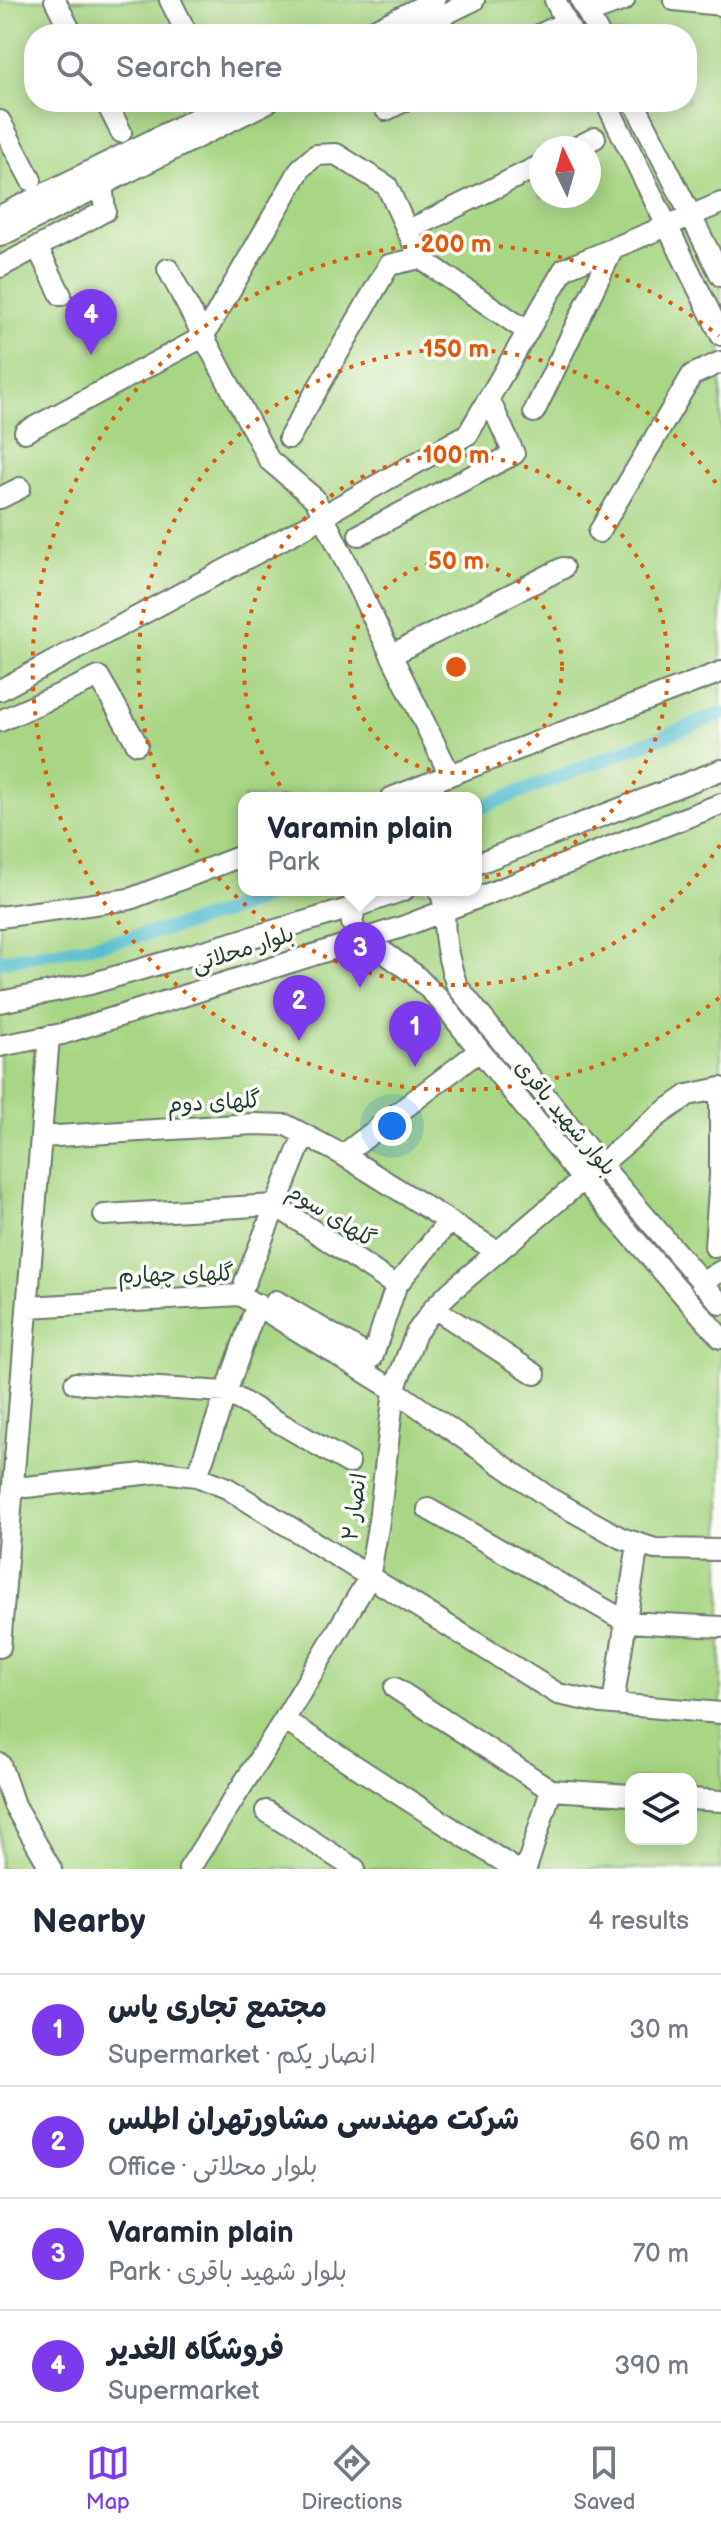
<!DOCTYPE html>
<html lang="en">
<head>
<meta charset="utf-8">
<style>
	:root { --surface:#fff; --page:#f6f6f7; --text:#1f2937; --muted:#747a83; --line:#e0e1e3; --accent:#7c3aed }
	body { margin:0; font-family:"Balsamiq Sans","Playpen Sans Arabic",sans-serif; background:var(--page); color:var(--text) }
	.controls { position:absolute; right:24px; bottom:24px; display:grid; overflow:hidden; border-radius:16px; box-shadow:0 4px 20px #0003 }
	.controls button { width:72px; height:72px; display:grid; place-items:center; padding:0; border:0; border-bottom:2px solid var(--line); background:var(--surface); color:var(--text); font:40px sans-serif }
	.compass { position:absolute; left:529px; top:136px; width:72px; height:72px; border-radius:50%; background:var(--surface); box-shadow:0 4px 20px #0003; rotate:355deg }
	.you { position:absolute; left:392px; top:1126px; width:28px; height:28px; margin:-20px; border:6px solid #fff; border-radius:50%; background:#1a73e8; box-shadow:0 0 0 12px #1a73e833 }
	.badge { display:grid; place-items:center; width:52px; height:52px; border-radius:50%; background:var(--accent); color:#fff; font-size:26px; font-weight:700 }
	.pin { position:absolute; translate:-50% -66px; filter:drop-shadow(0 2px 4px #0008) }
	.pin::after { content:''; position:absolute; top:42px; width:28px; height:24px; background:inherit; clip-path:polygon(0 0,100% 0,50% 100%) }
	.popup { position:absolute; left:238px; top:792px; width:244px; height:104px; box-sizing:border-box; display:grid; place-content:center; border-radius:16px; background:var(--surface); filter:drop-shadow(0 2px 6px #0005); font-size:26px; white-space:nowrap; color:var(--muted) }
	.popup b { font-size:30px; color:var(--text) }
	.popup::after { content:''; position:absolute; left:50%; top:100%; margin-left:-16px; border:16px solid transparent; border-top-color:var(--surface) }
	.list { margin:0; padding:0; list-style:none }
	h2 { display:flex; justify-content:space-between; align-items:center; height:104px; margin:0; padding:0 32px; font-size:34px }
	h2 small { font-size:26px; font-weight:400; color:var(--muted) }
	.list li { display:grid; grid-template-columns:52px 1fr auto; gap:24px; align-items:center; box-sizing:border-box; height:112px; padding:0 32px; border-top:2px solid var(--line) }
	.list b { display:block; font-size:30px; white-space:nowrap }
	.list p { margin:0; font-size:26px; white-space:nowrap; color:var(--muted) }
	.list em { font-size:26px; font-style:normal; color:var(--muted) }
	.icon { flex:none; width:44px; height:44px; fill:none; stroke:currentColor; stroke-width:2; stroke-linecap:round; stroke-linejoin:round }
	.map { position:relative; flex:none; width:721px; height:1869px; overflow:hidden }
	.search { position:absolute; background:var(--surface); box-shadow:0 4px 20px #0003; left:24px; right:24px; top:24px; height:88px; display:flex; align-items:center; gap:20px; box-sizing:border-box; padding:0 28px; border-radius:32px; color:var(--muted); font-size:30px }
	.sheet { height:552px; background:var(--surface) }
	nav { display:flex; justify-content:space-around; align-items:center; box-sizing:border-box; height:112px; border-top:2px solid var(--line); background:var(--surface); font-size:22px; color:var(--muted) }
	nav a { display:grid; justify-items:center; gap:4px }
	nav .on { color:var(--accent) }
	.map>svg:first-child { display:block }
	.green { fill:#a8d684; stroke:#648a5c; stroke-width:2; fill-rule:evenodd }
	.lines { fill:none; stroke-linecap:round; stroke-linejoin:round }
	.canal { stroke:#50bbcc; stroke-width:14 }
	.minor-casing { stroke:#6b786b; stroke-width:24 }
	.minor { stroke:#fff; stroke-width:20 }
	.ring { fill:none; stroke:#de580e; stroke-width:4; stroke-dasharray:4 8 }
	.labels { text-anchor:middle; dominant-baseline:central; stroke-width:7; stroke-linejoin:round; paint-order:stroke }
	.street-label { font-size:22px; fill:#1f3d34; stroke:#fdfcf7 }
	.centre { fill:#de580e; stroke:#fdfcf7; stroke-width:4 }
	.ring-label { font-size:24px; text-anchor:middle; font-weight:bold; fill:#de580e; stroke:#fdfcf7; stroke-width:7; stroke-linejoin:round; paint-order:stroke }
</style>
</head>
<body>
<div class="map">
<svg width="721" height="1869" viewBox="0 0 721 1869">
	<rect width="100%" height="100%" fill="#fdfcf7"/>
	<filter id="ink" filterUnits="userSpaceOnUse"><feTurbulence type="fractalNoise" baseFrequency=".0125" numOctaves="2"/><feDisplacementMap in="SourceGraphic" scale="16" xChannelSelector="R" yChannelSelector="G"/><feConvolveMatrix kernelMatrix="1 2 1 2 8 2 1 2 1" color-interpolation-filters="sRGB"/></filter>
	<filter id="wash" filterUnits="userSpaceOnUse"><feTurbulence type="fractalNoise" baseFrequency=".006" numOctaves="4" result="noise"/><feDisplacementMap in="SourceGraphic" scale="32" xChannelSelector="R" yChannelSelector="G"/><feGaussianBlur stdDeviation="1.8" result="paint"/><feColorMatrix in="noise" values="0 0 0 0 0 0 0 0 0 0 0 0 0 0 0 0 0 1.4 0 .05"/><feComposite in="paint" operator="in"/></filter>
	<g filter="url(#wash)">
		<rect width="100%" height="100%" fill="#f7e5d0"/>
		<path class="green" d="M 0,0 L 721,0 L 721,1869 L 0,1869 ZM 34,34 L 687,34 L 687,102 L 34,102 ZM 541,148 L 589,148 L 589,196 L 541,196 ZM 244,798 L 476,798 L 476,890 L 244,890 ZM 631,1779 L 691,1779 L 691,1839 L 631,1839 Z"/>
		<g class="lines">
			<path class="canal" d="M 476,809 L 721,714
				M 0,961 C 96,946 194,929 284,890"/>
		</g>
	</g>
	<g filter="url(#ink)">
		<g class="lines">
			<defs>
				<path id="minor" d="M 55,0 L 72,34
					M 170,0 L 187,34
					M 555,0 L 572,34
					M 581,0 L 599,34
					M 674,0 L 721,5
					M 588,13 L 624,0
					M 366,34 L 435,0
					M 405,34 L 474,0
					M 541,34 L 566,22
					M 106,102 L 121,132
					M 606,102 L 721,335
					M 634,102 L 721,276
					M 386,110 L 402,102
					M 0,121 L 31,180
					M 575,148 L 595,138
					M 0,216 L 229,102
					M 407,231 L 541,165
					M 0,236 L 268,102
					M 37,247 L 61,295
					M 0,267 L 105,211 L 102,184
					M 168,269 L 269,460 L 315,499 L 450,775 L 721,672
					M 534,412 L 612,251
					M 25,432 L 203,337 L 301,168 L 316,155 L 336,154 L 387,186 L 420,258 L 528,332
					M 289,438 L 389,265 L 420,258
					M 0,498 L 20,488
					M 599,532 L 692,375 L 721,362
					M 359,535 L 514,454 L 489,399
					M 391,655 L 563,568
					M 0,690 L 324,517 L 338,507 L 468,434 L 564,269 L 721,203
					M 0,721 L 99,677 L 137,744
					M 391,798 L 450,775
					M 476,864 L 721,770
					M 439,890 C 447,902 443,920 445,935 C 447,953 451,969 457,986 L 600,1164 L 721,1304
					M 355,907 L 352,923 L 356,932 L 414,974 L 438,998 L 582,1179 L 721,1338
					M 0,917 L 130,899 L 244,855
					M 0,1002 L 90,984 L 355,907 L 404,890
					M 0,1046 L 62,1034 L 402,927 L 721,804
					M 41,1137 L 254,1124 L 286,1125 L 343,1155 L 498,1252
					M 343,1155 L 479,1051
					M 104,1215 L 275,1205 L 396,1286 L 449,1221
					M 715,1247 L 720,1175 L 720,1088
					M 245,1282 L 304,1135
					M 701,1283 L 721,1271
					M 276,1301 L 372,1358 L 396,1286
					M 28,1307 L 240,1295 L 394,1390 L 551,1499 L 621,1538 L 655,1549 L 721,1550
					M 434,1308 L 535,1374
					M 75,1383 L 226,1392 L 349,1463
					M 197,1476 L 257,1304
					M 14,1485 L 26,1487 L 162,1472 L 197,1476 L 227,1488 L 558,1694 L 601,1703 L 721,1713
					M 428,1509 L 627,1622 L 721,1627
					M 0,1647 L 49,1036
					M 395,1688 L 551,1790 L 631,1795
					M 613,1704 L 638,1544
					M 284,1720 L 515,1869
					M 0,1764 L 14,1805 L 51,1869
					M 691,1799 L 721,1801
					M 266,1811 L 355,1869
					M 189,1869 L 284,1720 L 369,1578 L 379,1521 L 394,1390 L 416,1333 L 434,1308 L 450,1292 L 658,1116 L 688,1095 L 721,1088
					M 526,1869 L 551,1790"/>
			</defs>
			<use href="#minor" class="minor-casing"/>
			<use href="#minor" class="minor"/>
		</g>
	</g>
	<g class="ring">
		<circle cx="456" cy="667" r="106"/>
		<circle cx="456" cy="667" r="212"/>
		<path d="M720 845A318 318 0 1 1 720 489"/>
		<path d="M719 998A423 423 0 1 1 719 336"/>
	</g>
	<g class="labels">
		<g class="street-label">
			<text transform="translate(243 950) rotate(-18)">بلوار محلاتی</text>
			<text transform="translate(214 1103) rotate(-3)">گلهای دوم</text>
			<text transform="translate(565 1118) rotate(50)">بلوار شهید باقری</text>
			<text transform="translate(331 1216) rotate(32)">گلهای سوم</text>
			<text transform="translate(176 1275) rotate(-1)">گلهای چهارم</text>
			<text transform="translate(355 1507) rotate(-82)">انصار ۲</text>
		</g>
	</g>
	<circle cx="456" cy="667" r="12" class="centre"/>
	<g class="ring-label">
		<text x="456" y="252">200 m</text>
		<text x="456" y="357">150 m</text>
		<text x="456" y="463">100 m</text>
		<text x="456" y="569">50 m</text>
	</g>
</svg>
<div class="controls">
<button><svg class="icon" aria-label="layers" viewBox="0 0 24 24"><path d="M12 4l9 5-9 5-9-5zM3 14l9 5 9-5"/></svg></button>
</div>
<svg class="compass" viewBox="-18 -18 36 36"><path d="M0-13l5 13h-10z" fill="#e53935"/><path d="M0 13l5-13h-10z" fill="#747a83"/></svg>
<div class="you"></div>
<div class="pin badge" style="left:415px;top:1067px">1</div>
<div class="pin badge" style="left:299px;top:1041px">2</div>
<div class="pin badge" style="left:360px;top:988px">3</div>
<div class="popup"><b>Varamin plain</b>Park</div>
<div class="pin badge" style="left:91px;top:355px">4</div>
<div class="search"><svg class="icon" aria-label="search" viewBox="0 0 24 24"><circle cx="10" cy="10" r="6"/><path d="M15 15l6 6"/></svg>Search here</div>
</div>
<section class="sheet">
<h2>Nearby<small>4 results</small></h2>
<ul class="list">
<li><span class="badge">1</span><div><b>مجتمع تجاری یاس</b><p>Supermarket · انصار یکم</p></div><em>30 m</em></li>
<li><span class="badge">2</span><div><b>شرکت مهندسی مشاورتهران اطلس</b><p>Office · بلوار محلاتی</p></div><em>60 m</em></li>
<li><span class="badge">3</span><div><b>Varamin plain</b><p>Park · بلوار شهید باقری</p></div><em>70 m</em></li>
<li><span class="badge">4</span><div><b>فروشگاه الغدیر</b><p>Supermarket</p></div><em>390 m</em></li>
</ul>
</section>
<nav>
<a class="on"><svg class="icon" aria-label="map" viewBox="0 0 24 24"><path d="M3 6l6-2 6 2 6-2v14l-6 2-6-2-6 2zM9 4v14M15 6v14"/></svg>Map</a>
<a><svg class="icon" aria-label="directions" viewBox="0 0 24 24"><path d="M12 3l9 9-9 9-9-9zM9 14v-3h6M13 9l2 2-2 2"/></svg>Directions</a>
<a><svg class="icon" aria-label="saved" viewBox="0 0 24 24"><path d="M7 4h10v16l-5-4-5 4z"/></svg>Saved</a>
</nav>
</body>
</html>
